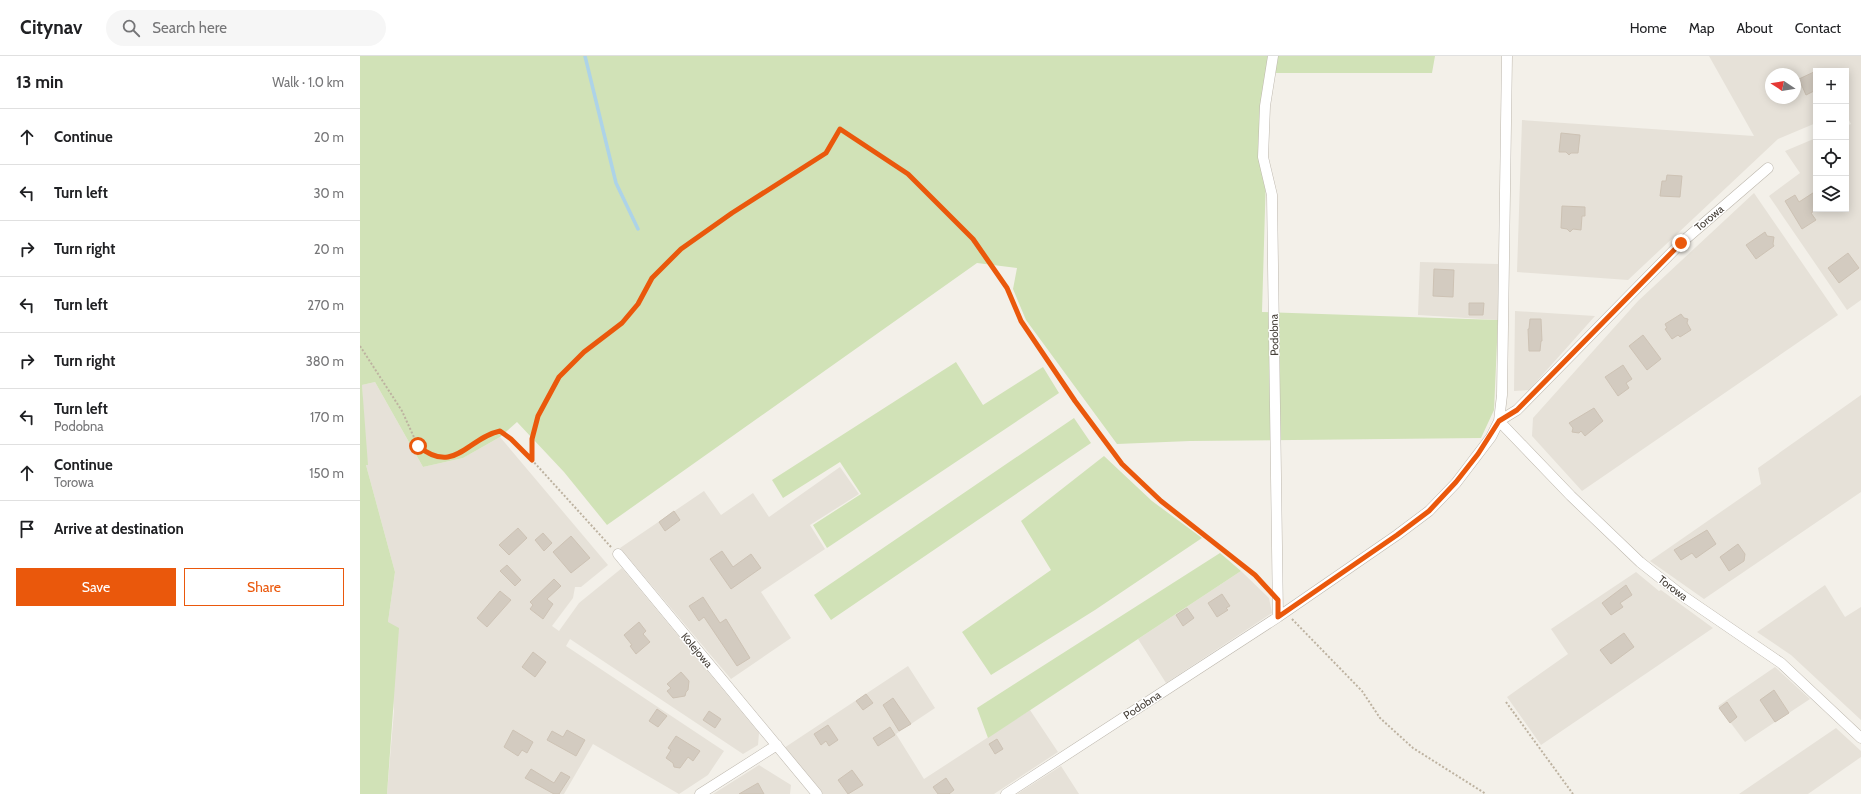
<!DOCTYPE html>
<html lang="en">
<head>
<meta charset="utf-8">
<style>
	:root { --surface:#fff; --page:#f6f6f6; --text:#202124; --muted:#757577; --line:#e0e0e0; --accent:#ea580c }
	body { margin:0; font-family:Cabin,sans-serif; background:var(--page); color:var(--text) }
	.controls { position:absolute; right:12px; top:12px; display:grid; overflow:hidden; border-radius:0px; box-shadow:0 2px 10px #0003 }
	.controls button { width:36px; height:36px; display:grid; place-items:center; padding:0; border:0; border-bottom:1px solid var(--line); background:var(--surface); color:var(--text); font:20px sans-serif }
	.compass { position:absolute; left:1405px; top:12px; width:36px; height:36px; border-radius:50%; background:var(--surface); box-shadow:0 2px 10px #0003; rotate:282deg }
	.stop { position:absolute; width:12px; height:12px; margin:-9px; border:3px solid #ea580c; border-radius:50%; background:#fff }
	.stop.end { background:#ea580c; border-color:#fff; box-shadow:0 1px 4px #0008 }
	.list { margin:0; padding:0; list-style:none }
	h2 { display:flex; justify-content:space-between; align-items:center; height:52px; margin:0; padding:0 16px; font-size:17px }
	h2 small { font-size:13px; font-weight:400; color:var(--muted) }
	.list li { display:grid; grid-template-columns:26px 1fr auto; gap:12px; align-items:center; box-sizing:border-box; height:56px; padding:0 16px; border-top:1px solid var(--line) }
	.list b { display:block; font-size:15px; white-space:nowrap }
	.list p { margin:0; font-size:13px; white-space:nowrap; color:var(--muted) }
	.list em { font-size:13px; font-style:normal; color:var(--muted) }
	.actions { display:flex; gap:8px; padding:12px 16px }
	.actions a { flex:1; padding:9px 0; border:1px solid var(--accent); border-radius:0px; text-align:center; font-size:14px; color:var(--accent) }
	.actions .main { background:var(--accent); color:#fff }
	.icon { flex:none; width:22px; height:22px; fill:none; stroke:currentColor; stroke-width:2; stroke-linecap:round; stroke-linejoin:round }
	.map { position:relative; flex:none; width:1501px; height:738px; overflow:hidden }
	header { display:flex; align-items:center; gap:24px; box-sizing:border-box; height:56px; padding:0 20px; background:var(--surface); border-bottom:1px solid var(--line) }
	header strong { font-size:19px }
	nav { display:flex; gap:22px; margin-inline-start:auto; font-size:14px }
	.search { width:280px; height:36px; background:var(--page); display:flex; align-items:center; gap:10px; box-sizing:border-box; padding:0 14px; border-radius:22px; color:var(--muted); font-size:15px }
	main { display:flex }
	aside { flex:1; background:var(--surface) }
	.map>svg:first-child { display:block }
	.residential { fill:#e6e1d8; fill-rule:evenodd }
	.green { fill:#d1e2b7 }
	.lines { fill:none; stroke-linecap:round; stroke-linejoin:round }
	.stream { stroke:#add3e8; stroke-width:3.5 }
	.building { fill:#d3cbc0; stroke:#cdc2b4 }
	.street-casing { stroke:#bdb7ad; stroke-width:11 }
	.path { stroke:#bdb2a0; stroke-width:2; stroke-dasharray:2 2; stroke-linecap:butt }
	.street { stroke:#fff; stroke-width:10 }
	.route { stroke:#ea580c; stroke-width:5 }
	.labels { text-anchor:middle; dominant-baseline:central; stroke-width:3; stroke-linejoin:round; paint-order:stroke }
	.street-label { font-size:11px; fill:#464039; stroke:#fff }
</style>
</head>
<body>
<header>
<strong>Citynav</strong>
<div class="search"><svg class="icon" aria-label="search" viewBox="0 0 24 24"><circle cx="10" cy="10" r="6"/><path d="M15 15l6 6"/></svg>Search here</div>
<nav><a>Home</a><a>Map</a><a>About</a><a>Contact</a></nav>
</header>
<main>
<aside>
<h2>13 min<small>Walk · 1.0 km</small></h2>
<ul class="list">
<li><svg class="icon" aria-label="ahead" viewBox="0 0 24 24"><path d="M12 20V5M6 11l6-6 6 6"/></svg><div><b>Continue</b></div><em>20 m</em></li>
<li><svg class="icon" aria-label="left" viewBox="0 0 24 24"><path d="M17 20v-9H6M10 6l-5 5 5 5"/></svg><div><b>Turn left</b></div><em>30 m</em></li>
<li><svg class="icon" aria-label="right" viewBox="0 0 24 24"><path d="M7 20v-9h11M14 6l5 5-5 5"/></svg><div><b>Turn right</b></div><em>20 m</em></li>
<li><svg class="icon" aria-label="left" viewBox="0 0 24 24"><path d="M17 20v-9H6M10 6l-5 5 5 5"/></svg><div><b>Turn left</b></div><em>270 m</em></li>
<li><svg class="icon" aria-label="right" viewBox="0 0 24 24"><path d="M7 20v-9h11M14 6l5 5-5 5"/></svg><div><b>Turn right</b></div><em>380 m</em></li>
<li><svg class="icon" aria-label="left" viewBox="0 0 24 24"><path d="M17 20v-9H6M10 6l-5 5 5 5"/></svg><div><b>Turn left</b><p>Podobna</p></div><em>170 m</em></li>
<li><svg class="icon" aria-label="ahead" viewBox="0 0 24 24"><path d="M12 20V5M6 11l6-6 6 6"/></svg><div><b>Continue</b><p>Torowa</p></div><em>150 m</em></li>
<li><svg class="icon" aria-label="arrive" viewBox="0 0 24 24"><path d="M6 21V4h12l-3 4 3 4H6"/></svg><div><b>Arrive at destination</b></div></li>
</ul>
<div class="actions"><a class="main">Save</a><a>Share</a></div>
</aside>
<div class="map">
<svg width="1501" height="738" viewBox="0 0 1501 738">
	<rect width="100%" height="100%" fill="#f3f0e9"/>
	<path class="residential" d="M 1349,0 L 1501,0 L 1501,244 L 1487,254 L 1409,140 L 1440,117 L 1425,95 L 1456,82 L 1456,153 L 1486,153 L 1486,70 L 1491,68 L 1486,58 L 1486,15 L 1456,15 L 1456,67 L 1418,83 L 1268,224 L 1157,216 L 1162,64 L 1394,80 ZM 1411,18 L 1435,18 L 1435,42 L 1411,42 Z
		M 1394,137 L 1478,259 L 1222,435 L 1172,380 L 1173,362 L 1278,245 Z
		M 1060,206 L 1138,208 L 1138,264 L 1058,259 Z
		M 1155,255 L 1235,260 L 1169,334 L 1154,335 Z
		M 15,326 L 63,411 L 103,402 L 140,381 L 248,509 L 221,531 L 215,531 L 213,542 L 192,570 L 199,575 L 219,547 L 262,512 L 399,677 L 398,689 L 383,698 L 210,583 L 206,590 L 364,695 L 348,719 L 319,738 L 233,688 L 204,738 L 27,738 L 34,655 L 28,566 L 35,516 L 6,409 L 2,329 Z
		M 1501,339 L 1501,436 L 1344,543 L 1290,505 L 1401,428 L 1398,412 Z
		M 480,411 L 499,438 L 450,469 L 465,493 L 401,536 L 431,582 L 371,623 L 260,492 L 344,435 L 361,459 L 393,437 L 409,461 Z
		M 881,515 L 909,542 L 912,557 L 806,627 L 778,583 Z
		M 1276,516 L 1299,535 L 1301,534 L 1353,572 L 1181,689 L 1147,641 L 1208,598 L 1191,573 Z
		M 1465,529 L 1485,561 L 1501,551 L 1501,664 L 1431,599 L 1397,576 Z
		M 548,610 L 575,652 L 536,678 L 564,723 L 670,654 L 698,696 L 634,738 L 463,738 L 424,692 Z
		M 1415,611 L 1450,643 L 1385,686 L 1358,650 Z
		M 1476,672 L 1501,695 L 1501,701 L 1448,738 L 1379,738 Z
		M 399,709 L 431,729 L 430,738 L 353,738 Z
		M 701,710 L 719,738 L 657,738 Z"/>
	<path class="green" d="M 0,0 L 1075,0 L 1072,17 L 909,17 L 902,256 L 1138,264 L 1134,354 L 1121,382 L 830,385 L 757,388 L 666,264 L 653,233 L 657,212 L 617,207 L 247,469 L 204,416 L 157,366 L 140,381 L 103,402 L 63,411 L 15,326 L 2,329 L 8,409 L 6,409 L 35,516 L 28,566 L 39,572 L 27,738 L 0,738 Z
		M 596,306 L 623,349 L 683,311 L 699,337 L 467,492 L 453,469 L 501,438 L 480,406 L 423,442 L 412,424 Z
		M 714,362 L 731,387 L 471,564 L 454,539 Z
		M 744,400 L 792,445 L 842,482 L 735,554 L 631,619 L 602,576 L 691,514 L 661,465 Z
		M 860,497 L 881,515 L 628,682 L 617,652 Z"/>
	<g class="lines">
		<path class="stream" d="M 225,0 L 256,127 L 278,173"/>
	</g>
	<path class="building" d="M 1456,15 L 1456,34 L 1446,39 L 1439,23 Z
		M 1201,77 L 1220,79 L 1218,97 L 1211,97 L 1209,99 L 1206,96 L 1199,96 Z
		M 1307,119 L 1322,120 L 1320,141 L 1300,140 L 1302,125 L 1306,125 Z
		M 1456,135 L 1456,154 L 1451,157 L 1456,164 L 1442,173 L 1425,145 L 1435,139 L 1439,146 Z
		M 1202,150 L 1225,151 L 1225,160 L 1222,160 L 1221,174 L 1213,173 L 1210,176 L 1207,173 L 1201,172 Z
		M 1405,176 L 1407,180 L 1414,181 L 1413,188 L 1414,190 L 1396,203 L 1386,189 Z
		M 1488,197 L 1499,212 L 1479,227 L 1468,212 Z
		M 1074,213 L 1094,214 L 1093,241 L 1073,240 Z
		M 1109,247 L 1124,247 L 1123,259 L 1109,259 Z
		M 1321,258 L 1324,262 L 1328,263 L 1327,267 L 1331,274 L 1320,281 L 1318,279 L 1312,283 L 1305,273 L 1307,272 L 1305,268 Z
		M 1170,263 L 1181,263 L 1182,285 L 1181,285 L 1180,295 L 1169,295 L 1168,273 L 1169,273 Z
		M 1283,279 L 1301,303 L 1287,314 L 1269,290 Z
		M 1263,309 L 1272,323 L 1266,327 L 1269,332 L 1258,340 L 1245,321 Z
		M 1234,352 L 1243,365 L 1225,380 L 1221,375 L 1219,377 L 1212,376 L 1213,372 L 1209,367 Z
		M 314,455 L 320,464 L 305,475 L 299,466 Z
		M 158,472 L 167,482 L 149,499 L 139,489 Z
		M 1347,474 L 1356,488 L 1336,502 L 1332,497 L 1321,504 L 1314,494 Z
		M 183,477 L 192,487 L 184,495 L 175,484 Z
		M 211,480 L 230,502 L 211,517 L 193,496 Z
		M 1378,488 L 1385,498 L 1384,505 L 1369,515 L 1360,501 Z
		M 362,495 L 373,511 L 391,498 L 401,512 L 371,533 L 350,503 Z
		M 147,509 L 161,524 L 155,530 L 140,515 Z
		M 194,523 L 201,530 L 187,543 L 193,548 L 183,563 L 170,553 L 173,549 L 170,546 Z
		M 1266,529 L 1272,539 L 1260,547 L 1263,551 L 1251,559 L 1242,547 Z
		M 140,535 L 151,544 L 127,571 L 117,562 Z
		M 862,538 L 870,550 L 866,552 L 868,554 L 857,561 L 848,547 Z
		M 343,541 L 360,567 L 366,563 L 390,602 L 377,610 L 344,561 L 339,565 L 329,550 Z
		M 827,552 L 834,562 L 823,570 L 816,559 Z
		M 279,566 L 286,575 L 283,578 L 290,586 L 276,598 L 270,590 L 272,589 L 264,579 Z
		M 1264,577 L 1274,591 L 1251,608 L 1240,594 Z
		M 173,596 L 186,606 L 175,621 L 162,611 Z
		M 321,616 L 329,625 L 328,634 L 326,636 L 325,640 L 313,642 L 307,635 L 311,632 L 307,628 Z
		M 1414,634 L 1429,657 L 1415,666 L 1400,644 Z
		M 506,638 L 513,647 L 503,654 L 496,645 Z
		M 533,642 L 551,668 L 539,675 L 523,649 Z
		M 1367,646 L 1377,661 L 1370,667 L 1359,652 Z
		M 297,653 L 307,660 L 298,671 L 289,665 Z
		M 349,655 L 361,663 L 355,672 L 343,664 Z
		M 468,669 L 478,684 L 469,690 L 466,685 L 461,689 L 454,678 Z
		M 530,671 L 535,679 L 518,690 L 513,682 Z
		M 153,674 L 173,686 L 167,697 L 162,694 L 158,700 L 144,691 Z
		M 207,674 L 225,684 L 216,700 L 187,684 L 192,675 L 203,681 Z
		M 316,680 L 340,695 L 333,705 L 328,701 L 320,712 L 314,711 L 313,707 L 306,702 L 311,694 L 308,692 Z
		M 637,683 L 643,693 L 635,698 L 629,688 Z
		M 171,713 L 194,727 L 201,716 L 210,721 L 199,738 L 194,738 L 165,722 Z
		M 492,714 L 503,729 L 488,738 L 478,724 Z
		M 586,722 L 594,734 L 589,738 L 578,738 L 573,731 Z
		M 398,727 L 404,738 L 379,738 Z"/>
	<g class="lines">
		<defs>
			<path id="street" d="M 913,0 L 905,50 L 903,101 L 912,139 L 918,561
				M 1139,365 L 1211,440 L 1280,506 L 1323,540 L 1421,607 L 1501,682
				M 1139,365 L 1157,354 L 1321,187 L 1408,112
				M 258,498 L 457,738
				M 340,738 L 417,689
				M 646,738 L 918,561 L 1037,479 L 1069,455 L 1096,427 L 1131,381 L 1139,365 L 1142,339 L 1147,0"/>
		</defs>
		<use href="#street" class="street-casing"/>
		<path class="path" d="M 0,290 L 42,355 L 58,390 L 69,399 L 86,401 L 101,397 L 131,377 L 140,375 L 151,383 L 172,404
			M 251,491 L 172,404 L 172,383 L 178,360 L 199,321 L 223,296 L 262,267 L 278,248 L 292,222 L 321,193 L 372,157 L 466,97 L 480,73 L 548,118 L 613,183 L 647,232 L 661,265 L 715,345 L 762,408 L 801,445 L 895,519 L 907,533
			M 932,563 L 1002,635 L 1020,662 L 1053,692 L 1126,738
			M 1146,646 L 1213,738"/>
		<use href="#street" class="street"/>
	</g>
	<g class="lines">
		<path class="route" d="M 58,390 C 95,420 107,382 140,375 L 151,383 L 172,404 L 172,383 L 178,360 L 199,321 L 224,296 L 262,267 L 278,248 L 292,222 L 321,193 L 372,157 L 466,97 L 480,73 L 548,118 L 613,183 L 647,232 L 661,265 L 715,345 L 762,408 L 801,445 L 895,519 L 918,544 L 918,561 L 1037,479 L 1069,455 L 1096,426 L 1118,398 L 1139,365 L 1157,354 L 1321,187"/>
	</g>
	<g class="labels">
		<g class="street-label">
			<text transform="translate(1349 162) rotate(-40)">Torowa</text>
			<text transform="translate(914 279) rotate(-91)">Podobna</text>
			<text transform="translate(1313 532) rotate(37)">Torowa</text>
			<text transform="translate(337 594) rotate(50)">Kolejowa</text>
			<text transform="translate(782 649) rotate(-33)">Podobna</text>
		</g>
	</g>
</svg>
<div class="controls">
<button>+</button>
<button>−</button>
<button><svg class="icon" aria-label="locate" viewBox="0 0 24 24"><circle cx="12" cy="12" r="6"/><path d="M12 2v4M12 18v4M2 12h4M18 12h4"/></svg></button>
<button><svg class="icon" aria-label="layers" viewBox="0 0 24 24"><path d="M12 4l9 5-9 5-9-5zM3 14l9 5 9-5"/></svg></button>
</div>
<svg class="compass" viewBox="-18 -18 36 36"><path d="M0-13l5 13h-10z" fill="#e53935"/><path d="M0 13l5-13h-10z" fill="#757577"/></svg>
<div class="stop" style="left:58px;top:390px"></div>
<div class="stop end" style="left:1321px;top:187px"></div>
</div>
</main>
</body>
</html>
